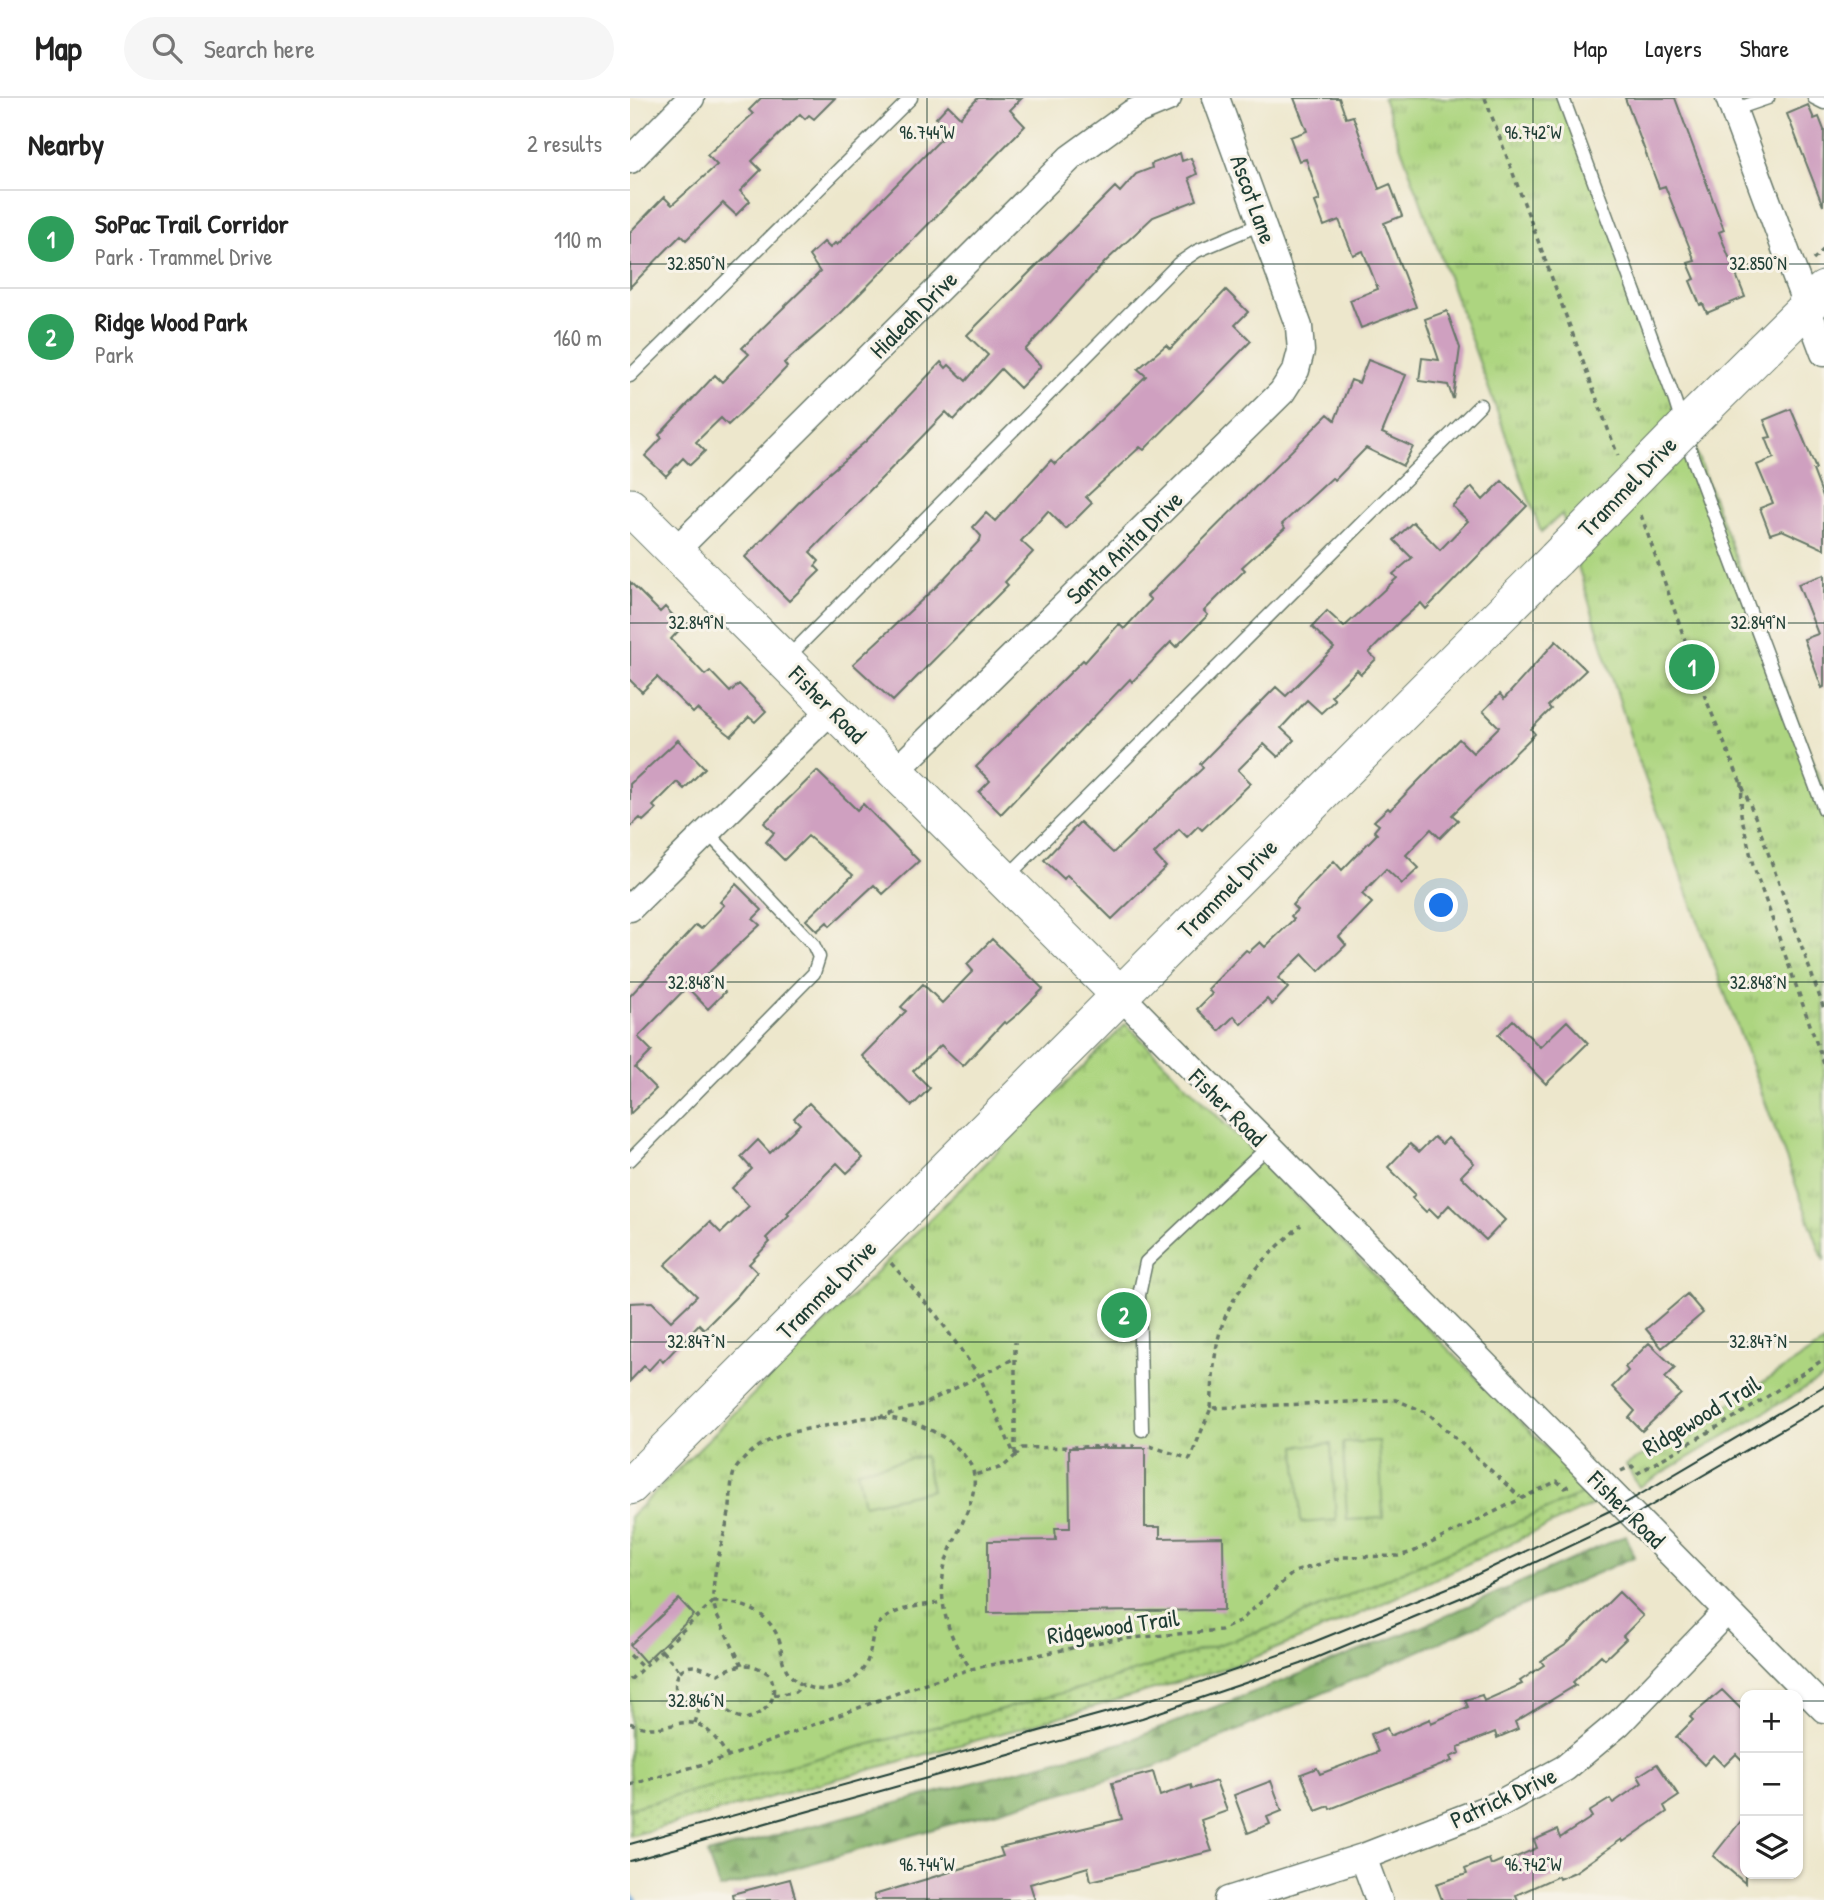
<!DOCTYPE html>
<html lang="en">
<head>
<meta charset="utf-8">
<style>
	:root { --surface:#fff; --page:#f6f6f6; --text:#222; --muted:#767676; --line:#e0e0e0; --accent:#db2777 }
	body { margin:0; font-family:"Patrick Hand",sans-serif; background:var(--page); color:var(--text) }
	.controls { position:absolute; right:21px; bottom:21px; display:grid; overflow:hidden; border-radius:14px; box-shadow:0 2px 5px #0004 }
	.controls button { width:63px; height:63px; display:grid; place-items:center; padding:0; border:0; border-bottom:2px solid var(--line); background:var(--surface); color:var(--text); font:35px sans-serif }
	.you { position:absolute; left:812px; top:808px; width:24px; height:24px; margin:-18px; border:5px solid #fff; border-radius:50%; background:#1a73e8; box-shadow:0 0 0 10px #1a73e833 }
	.badge { display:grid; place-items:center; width:46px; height:46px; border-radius:50%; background:var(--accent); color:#fff; font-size:23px; font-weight:700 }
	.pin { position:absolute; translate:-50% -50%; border:4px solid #fff; box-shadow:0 2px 7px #0006 }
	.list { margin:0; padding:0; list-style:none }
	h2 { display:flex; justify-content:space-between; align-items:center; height:91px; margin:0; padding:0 28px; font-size:30px }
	h2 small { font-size:23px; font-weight:400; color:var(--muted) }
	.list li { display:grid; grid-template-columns:46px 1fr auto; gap:21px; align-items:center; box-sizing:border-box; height:98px; padding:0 28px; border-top:2px solid var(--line) }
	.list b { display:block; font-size:26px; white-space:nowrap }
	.list p { margin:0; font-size:23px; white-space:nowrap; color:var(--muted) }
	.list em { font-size:23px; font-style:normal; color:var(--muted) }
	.icon { flex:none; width:38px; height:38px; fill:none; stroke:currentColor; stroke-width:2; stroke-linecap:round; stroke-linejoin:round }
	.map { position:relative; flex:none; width:1194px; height:1802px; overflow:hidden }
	header { display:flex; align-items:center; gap:42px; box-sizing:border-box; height:98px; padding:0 35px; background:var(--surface); border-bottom:2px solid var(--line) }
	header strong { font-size:33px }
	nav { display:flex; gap:38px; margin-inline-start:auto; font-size:24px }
	.search { width:490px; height:63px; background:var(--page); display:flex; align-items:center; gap:18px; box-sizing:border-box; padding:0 24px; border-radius:38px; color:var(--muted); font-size:26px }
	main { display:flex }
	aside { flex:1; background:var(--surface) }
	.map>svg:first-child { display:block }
	.grass { fill:url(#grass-dots); stroke:#66895a; stroke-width:2 }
	.forest { fill:url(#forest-firs); stroke:#547a51; stroke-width:2 }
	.park { fill:url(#park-tufts); stroke:#66895a; stroke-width:2 }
	.pitch { fill:#add580; stroke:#66895a; stroke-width:2 }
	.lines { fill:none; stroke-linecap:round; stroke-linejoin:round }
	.stream { stroke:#6aa6db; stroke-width:6 }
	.building { fill:#cfa0c0 }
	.lane-casing { stroke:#677869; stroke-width:15 }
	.street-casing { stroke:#677869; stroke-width:29 }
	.secondary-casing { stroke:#677869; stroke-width:39 }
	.path { stroke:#677869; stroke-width:3.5; stroke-dasharray:5 5; stroke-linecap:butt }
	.lane { stroke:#fff; stroke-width:12 }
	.street { stroke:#fff; stroke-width:26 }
	.secondary { stroke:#fff; stroke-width:37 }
	.tram { stroke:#1f3d34; stroke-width:2 }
	.secondary-bridge-casing { stroke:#677869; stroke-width:39; stroke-linecap:butt }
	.secondary-bridge { stroke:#fff; stroke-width:37 }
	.ticks { fill:none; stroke:#1f3d34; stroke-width:2; stroke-opacity:0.45 }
	.labels { text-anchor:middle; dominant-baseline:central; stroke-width:6; stroke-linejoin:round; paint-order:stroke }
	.street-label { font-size:24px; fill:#1f3d34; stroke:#f7f3e8 }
	.ticks-label { font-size:18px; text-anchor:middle; fill:#1f3d34; stroke:#f7f3e8; stroke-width:6; stroke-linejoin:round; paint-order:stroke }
</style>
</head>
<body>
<header>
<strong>Map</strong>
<div class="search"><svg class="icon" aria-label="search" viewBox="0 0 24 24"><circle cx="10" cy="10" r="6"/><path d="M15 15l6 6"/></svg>Search here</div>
<nav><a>Map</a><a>Layers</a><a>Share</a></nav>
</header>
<main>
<aside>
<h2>Nearby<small>2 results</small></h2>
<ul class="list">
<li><span class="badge" style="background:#2e9e5b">1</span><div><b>SoPac Trail Corridor</b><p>Park · Trammel Drive</p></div><em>110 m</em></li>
<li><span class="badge" style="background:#2e9e5b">2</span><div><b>Ridge Wood Park</b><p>Park</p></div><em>160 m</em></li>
</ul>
</aside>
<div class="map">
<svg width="1194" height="1802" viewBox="0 0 1194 1802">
	<defs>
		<pattern id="grass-dots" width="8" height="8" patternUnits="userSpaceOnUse" patternTransform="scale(1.75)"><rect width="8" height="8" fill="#add580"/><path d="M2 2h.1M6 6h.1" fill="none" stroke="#8cae6a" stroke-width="1.8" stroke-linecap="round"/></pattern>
		<pattern id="forest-firs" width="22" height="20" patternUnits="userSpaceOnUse" patternTransform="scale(1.75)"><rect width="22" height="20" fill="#8ab66e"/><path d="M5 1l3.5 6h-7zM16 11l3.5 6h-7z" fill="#70955b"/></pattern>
		<pattern id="park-tufts" width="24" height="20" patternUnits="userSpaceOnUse" patternTransform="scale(1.75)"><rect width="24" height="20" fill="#add580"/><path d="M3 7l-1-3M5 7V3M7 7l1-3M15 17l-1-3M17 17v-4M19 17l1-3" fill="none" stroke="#8cae6a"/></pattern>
	</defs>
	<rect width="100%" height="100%" fill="#f7f3e8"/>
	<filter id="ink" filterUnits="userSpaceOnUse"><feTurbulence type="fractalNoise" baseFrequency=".0143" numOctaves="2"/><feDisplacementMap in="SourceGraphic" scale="14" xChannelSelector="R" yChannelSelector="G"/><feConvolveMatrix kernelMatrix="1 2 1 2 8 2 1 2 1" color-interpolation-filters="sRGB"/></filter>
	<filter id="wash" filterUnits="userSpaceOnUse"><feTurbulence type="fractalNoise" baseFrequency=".00686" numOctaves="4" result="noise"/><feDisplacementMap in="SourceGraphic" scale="28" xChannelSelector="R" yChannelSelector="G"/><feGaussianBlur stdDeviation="1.57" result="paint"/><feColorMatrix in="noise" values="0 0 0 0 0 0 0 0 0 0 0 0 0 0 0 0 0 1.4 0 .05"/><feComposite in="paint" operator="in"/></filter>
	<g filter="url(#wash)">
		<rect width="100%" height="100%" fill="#ede7cc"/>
		<path class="grass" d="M 959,1393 L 969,1404 L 719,1521 L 606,1567 L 391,1630 L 0,1738 L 0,1710 L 462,1587 L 649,1527 Z"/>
		<path class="forest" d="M 996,1437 L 1004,1459 L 524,1669 L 90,1791 L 77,1756 L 495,1644 L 791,1529 Z"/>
		<path class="park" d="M 753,0 L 932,0 L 1194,693 L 1194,1163 L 1004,650 L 932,416 L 911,434 Z
			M 496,926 L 959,1393 L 649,1527 L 462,1587 L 0,1710 L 0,1419 Z
			M 1194,1245 L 1194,1279 L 1009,1389 L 996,1367 L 1071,1324 Z"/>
		<path class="pitch" d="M 749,1343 L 753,1420 L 717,1422 L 713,1345 Z
			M 701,1346 L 706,1422 L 671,1425 L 666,1348 Z
			M 294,1358 L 302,1392 L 234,1407 L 227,1372 Z"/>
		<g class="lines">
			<path class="stream" d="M 0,1797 L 5,1802"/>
		</g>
		<g id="blocks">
			<path class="building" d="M 131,0 L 205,0 L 184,21 L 179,17 L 175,21 L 170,16 L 122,63 L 131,72 L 110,93 L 120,103 L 106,117 L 93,105 L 56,142 L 51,137 L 0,189 L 0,134 L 34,99 L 42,107 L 87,67 L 77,57 L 123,16 L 119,12 Z
				M 348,0 L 392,0 L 380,12 L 395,28 L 210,216 L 154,265 L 157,269 L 131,296 L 98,327 L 91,320 L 66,344 L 75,353 L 60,367 L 53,360 L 36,378 L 15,358 L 32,340 L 29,337 L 85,277 L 92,284 L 119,256 L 112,250 L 190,174 L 179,158 L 194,144 L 200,150 L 205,145 L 207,147 L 311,41 L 303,33 L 311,24 L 306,20 L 318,7 L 330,19 Z
				M 664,0 L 709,0 L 716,20 L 723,18 L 749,91 L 760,86 L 772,118 L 754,125 L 786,209 L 731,230 L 720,202 L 748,191 L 733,153 L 723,157 L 709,122 L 694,128 L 685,104 L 690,102 L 676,61 L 669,63 L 660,39 L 677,33 Z
				M 995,0 L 1045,0 L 1094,132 L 1089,134 L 1115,199 L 1077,215 L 1073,206 L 1070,207 L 1060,183 L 1065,181 L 1058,165 L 1065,163 L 1035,88 L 1029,90 Z
				M 1178,7 L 1184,21 L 1189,19 L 1194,32 L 1193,108 L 1157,16 Z
				M 550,55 L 552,63 L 561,60 L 567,76 L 559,80 L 567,102 L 523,119 L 475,164 L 395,252 L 411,268 L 390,290 L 371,271 L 324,322 L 316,314 L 180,454 L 189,463 L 185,468 L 190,473 L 159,503 L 115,459 L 191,382 L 236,343 L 311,264 L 316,270 L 319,267 L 336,283 L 358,257 L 337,237 L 485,89 L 490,94 L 506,76 L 522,70 L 521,66 Z
				M 596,192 L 618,214 L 605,227 L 621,243 L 514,352 L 510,349 L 456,399 L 462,405 L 436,431 L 418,413 L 391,443 L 403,454 L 375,484 L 378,487 L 263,603 L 223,566 L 308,487 L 350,442 L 351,438 L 343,429 L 356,415 L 365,423 L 421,362 L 425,366 L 516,278 L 508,271 L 536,247 L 540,251 Z
				M 817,213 L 830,250 L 823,301 L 818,287 L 789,283 L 792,260 L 809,262 L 795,221 Z
				M 738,262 L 776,277 L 752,335 L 783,349 L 773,368 L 736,350 L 705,382 L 702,380 L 652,426 L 655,430 L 612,469 L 615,472 L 574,513 L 578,517 L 546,549 L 541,544 L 502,584 L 500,581 L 371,716 L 349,694 L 360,683 L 346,669 L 453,562 L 455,564 L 489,526 L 494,531 L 521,502 L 517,498 L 698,316 L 705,322 L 721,282 L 729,285 Z
				M 1161,311 L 1186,371 L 1183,372 L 1194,401 L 1194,451 L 1152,432 L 1140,436 L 1130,410 L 1143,405 L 1127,367 L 1144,360 L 1136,340 L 1141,339 L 1134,322 Z
				M 872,383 L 897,408 L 796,511 L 791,505 L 767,526 L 739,555 L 746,561 L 731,576 L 727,572 L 701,598 L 705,602 L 691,615 L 677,602 L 651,630 L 664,642 L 648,659 L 634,646 L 608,672 L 621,685 L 572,732 L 568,728 L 557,739 L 549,731 L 524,756 L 536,769 L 482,821 L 437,777 L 434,781 L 414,762 L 450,724 L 483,755 L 573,670 L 570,666 L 646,589 L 656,598 L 704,550 L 682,529 L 697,513 L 714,529 L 767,480 L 763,476 L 782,460 L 764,442 L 783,424 L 810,452 L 838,423 L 822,408 L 842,389 L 853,402 Z
				M 1194,477 L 1194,589 L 1192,590 L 1174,541 L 1188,536 L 1168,486 Z
				M 0,484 L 30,514 L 35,509 L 53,528 L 41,541 L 75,577 L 80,573 L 100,594 L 109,586 L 136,613 L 125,624 L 119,619 L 101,638 L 67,611 L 63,615 L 27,579 L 12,594 L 0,582 Z
				M 926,543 L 956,572 L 918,608 L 921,611 L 901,631 L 905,636 L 822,717 L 828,722 L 810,740 L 801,731 L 776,757 L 789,770 L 772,786 L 756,771 L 732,796 L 742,805 L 709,839 L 716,847 L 689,873 L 673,856 L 648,880 L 658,890 L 642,907 L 637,901 L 611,926 L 604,918 L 589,933 L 567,911 L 582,896 L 578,891 L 616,852 L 619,854 L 630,844 L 635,849 L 664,821 L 661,818 L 667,812 L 662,807 L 704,763 L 712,772 L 747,736 L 744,733 L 749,727 L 744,723 L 758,710 L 760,712 L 829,641 L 843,655 L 869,629 L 853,613 L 870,596 L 874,601 Z
				M 48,642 L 75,670 L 54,691 L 47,684 L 23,708 L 26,711 L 13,723 L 10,720 L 0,729 L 0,686 Z
				M 187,673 L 227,712 L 233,706 L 289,763 L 253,796 L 244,787 L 200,828 L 197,824 L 187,833 L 176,822 L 223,777 L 178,738 L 154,762 L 136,744 L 144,735 L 134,725 Z
				M 106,786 L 132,812 L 123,821 L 130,827 L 77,876 L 95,894 L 78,911 L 57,889 L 8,939 L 22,953 L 5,970 L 26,991 L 0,1016 L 0,898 L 66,827 L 71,831 L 94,807 L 90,804 Z
				M 362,841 L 413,891 L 388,916 L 376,926 L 374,924 L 333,968 L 311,947 L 283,973 L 300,990 L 282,1008 L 232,958 L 276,913 L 271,909 L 293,886 L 312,905 L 343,873 L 337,866 Z
				M 883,922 L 910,949 L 937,923 L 958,945 L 916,986 L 868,937 Z
				M 179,1005 L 233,1060 L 217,1075 L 207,1065 L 157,1115 L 159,1117 L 136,1140 L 140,1144 L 119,1166 L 127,1174 L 107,1198 L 74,1231 L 69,1226 L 33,1264 L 30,1260 L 19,1272 L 14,1268 L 0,1283 L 0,1205 L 22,1204 L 41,1223 L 67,1198 L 35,1167 L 80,1124 L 91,1135 L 119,1108 L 102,1090 L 122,1071 L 111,1059 L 128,1042 L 140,1055 L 170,1026 L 164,1020 Z
				M 804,1039 L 812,1046 L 818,1040 L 844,1065 L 831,1078 L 875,1122 L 856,1142 L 819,1107 L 808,1119 L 800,1111 L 796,1114 L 782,1100 L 785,1096 L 758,1069 L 780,1046 L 789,1054 Z
				M 1057,1196 L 1073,1215 L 1032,1250 L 1016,1231 Z
				M 1019,1245 L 1045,1270 L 1035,1280 L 1051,1296 L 1012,1333 L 999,1320 L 1005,1313 L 982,1289 L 998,1273 L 995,1269 Z
				M 439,1350 L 515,1350 L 515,1429 L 530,1429 L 530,1440 L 593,1439 L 594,1512 L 358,1515 L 358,1443 L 426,1442 L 425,1430 L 440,1430 Z
				M 989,1494 L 1013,1518 L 993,1538 L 996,1541 L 975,1561 L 971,1557 L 943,1584 L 946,1587 L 885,1624 L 888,1631 L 867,1640 L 865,1634 L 828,1649 L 830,1655 L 820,1659 L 822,1663 L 700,1711 L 699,1708 L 686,1713 L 671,1676 L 687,1670 L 690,1676 L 748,1654 L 741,1636 L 757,1630 L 760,1638 L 800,1621 L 801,1625 L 838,1609 L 835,1602 L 852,1597 L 854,1603 L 892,1586 L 890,1583 L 914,1567 L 911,1563 L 937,1546 Z
				M 49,1501 L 64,1517 L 15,1564 L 0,1547 Z
				M 1092,1592 L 1115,1615 L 1115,1665 L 1106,1656 L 1094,1668 L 1083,1657 L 1074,1667 L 1046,1639 L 1063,1622 L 1060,1619 Z
				M 1027,1666 L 1049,1698 L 1034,1708 L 1037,1714 L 993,1744 L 992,1741 L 945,1774 L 929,1781 L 928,1778 L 886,1797 L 888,1802 L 812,1802 L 806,1786 L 837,1776 L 835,1771 L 859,1761 L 861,1767 L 872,1762 L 873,1765 L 907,1750 L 904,1742 L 927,1732 L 930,1740 L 962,1719 L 959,1714 L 980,1701 L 983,1705 L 1012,1685 L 1008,1678 Z
				M 523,1674 L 530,1698 L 561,1687 L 562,1691 L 586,1683 L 597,1713 L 571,1722 L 582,1753 L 461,1783 L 458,1769 L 400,1786 L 405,1802 L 245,1802 L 244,1797 L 373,1758 L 370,1750 L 492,1721 L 482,1685 Z
				M 641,1683 L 652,1713 L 637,1719 L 640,1726 L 618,1735 L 604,1697 Z
				M 1115,1718 L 1115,1785 L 1083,1758 Z
				M 160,1781 L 166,1802 L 103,1802 L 102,1796 Z"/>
		</g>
	</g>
	<g filter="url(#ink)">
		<use href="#blocks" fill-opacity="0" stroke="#677869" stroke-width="2"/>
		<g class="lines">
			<defs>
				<path id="lane" d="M 933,0 L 1045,303 L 1062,358 L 1194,711
					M 1184,0 L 1194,5
					M 1103,12 L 1138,0
					M 0,278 L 281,0
					M 157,560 L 548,166 L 567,153 L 633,125
					M 377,779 L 850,307
					M 0,1062 L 184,875 L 189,859 L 183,846 L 78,735
					M 512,1332 L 509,1197 L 516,1164 L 638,1049"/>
				<path id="street" d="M 1099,0 L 1194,255
					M 0,62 L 61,0
					M 44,454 L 440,60 L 502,15 L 538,0
					M 266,673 L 652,294 L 666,272 L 671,253 L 669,229 L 586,0
					M 0,810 L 202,611
					M 490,897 L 1194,1611
					M 733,1759 L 749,1802
					M 598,1802 L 733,1759 L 869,1706 L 935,1670 L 989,1625 L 1097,1513"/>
				<path id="secondary" d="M 1053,331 L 1194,192
					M 0,409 L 490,897
					M 0,1388 L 926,461"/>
			</defs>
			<use href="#lane" class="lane-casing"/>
			<use href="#street" class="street-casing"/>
			<use href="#secondary" class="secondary-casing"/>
			<path class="path" d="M 855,0 L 988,358
				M 1183,162 L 1194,151
				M 1011,417 L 1075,599 L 1126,721 L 1194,911
				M 1112,684 L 1111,716 L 1123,767 L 1194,966
				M 261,1165 L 307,1218 L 350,1279 L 385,1358 L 373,1369 L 344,1377
				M 581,1310 C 583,1285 583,1259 590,1234 C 602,1190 638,1157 671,1127
				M 249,1319 L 294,1306 L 385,1260
				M 520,1348 L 560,1361 L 581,1310 L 766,1302 L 798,1315 L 890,1399
				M 385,1356 L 385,1244
				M 385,1358 L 392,1350 L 505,1348
				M 991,1373 L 1002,1368 L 1008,1375 L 1120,1310 L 1194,1261
				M 32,1553 L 50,1573 C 41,1589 46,1601 62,1609 L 83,1604 L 105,1618 L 116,1621 C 138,1614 150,1600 140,1577 C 122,1563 108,1565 89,1576 C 73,1572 65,1562 50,1573
				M 0,1557 L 13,1570
				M 112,1567 L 87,1518 L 83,1504 C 112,1503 141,1514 150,1545 C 152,1552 151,1559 154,1566 C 158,1578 169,1587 181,1590 C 206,1597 232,1583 239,1558 C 242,1548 241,1535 248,1527 C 262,1509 292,1508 313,1504
				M 0,1582 L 83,1504 C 82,1472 93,1445 99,1415 C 102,1402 99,1379 107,1369 C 134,1335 167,1333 206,1326 C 215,1325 224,1321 232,1320 C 269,1315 321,1333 340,1366 C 357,1394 319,1442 314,1471 C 308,1508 319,1541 341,1571
				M 144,1597 L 165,1594 L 173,1587
				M 0,1625 C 45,1645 60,1594 98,1659
				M 65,1625 L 70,1608
				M 0,1687 L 98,1659 L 289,1587 L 341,1571 L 480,1542 L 591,1532 L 609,1524 L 664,1474 L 713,1459 L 768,1458 L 783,1454 L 927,1383 L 935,1390 L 941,1386"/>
			<use href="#lane" class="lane"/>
			<use href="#street" class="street"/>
			<use href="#secondary" class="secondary"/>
			<path class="tram" d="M 0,1746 L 507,1606 L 666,1551 L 825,1487 L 994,1406 L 1194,1288
				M 0,1763 L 512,1620 L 671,1566 L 830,1500 L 1005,1417 L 1194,1307"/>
			<defs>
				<path id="secondary-bridge" d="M 926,461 L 1053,331"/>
			</defs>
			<use href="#secondary-bridge" class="secondary-bridge-casing"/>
			<use href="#secondary-bridge" class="secondary-bridge"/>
		</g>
	</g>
	<path class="ticks" d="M 297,0 L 297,1802M 903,0 L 903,1802M 0,166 L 1194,166M 0,525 L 1194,525M 0,884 L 1194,884M 0,1244 L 1194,1244M 0,1603 L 1115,1603M 1168,1603 L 1194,1603"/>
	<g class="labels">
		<g class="street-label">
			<text transform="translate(624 101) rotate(70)">Ascot Lane</text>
			<text transform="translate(283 216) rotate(-45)">Hialeah Drive</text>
			<text transform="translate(997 388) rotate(-46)">Trammel Drive</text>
			<text transform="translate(494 449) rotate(-44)">Santa Anita Drive</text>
			<text transform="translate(198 606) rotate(45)">Fisher Road</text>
			<text transform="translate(597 790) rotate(-45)">Trammel Drive</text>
			<text transform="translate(598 1009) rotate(45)">Fisher Road</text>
			<text transform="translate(196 1191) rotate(-45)">Trammel Drive</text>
			<text transform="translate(1071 1317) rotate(-31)">Ridgewood Trail</text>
			<text transform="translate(997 1411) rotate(45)">Fisher Road</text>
			<text transform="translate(483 1528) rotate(-8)">Ridgewood Trail</text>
			<text transform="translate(873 1699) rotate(-25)">Patrick Drive</text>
		</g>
	</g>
	<g class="ticks-label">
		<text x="297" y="41">96.744°W</text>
		<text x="903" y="41">96.742°W</text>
		<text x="66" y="172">32.850°N</text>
		<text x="1128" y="172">32.850°N</text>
		<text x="66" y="531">32.849°N</text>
		<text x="1128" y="531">32.849°N</text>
		<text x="66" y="891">32.848°N</text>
		<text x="1128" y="891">32.848°N</text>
		<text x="66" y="1250">32.847°N</text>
		<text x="1128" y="1250">32.847°N</text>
		<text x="66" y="1609">32.846°N</text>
		<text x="297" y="1773">96.744°W</text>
		<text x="903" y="1773">96.742°W</text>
	</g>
</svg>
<div class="controls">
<button>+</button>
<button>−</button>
<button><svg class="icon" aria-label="layers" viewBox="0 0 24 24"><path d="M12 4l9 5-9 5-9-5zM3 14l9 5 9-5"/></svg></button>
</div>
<div class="you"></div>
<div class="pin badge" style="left:1062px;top:569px;background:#2e9e5b">1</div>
<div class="pin badge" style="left:494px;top:1217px;background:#2e9e5b">2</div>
</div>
</main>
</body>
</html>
